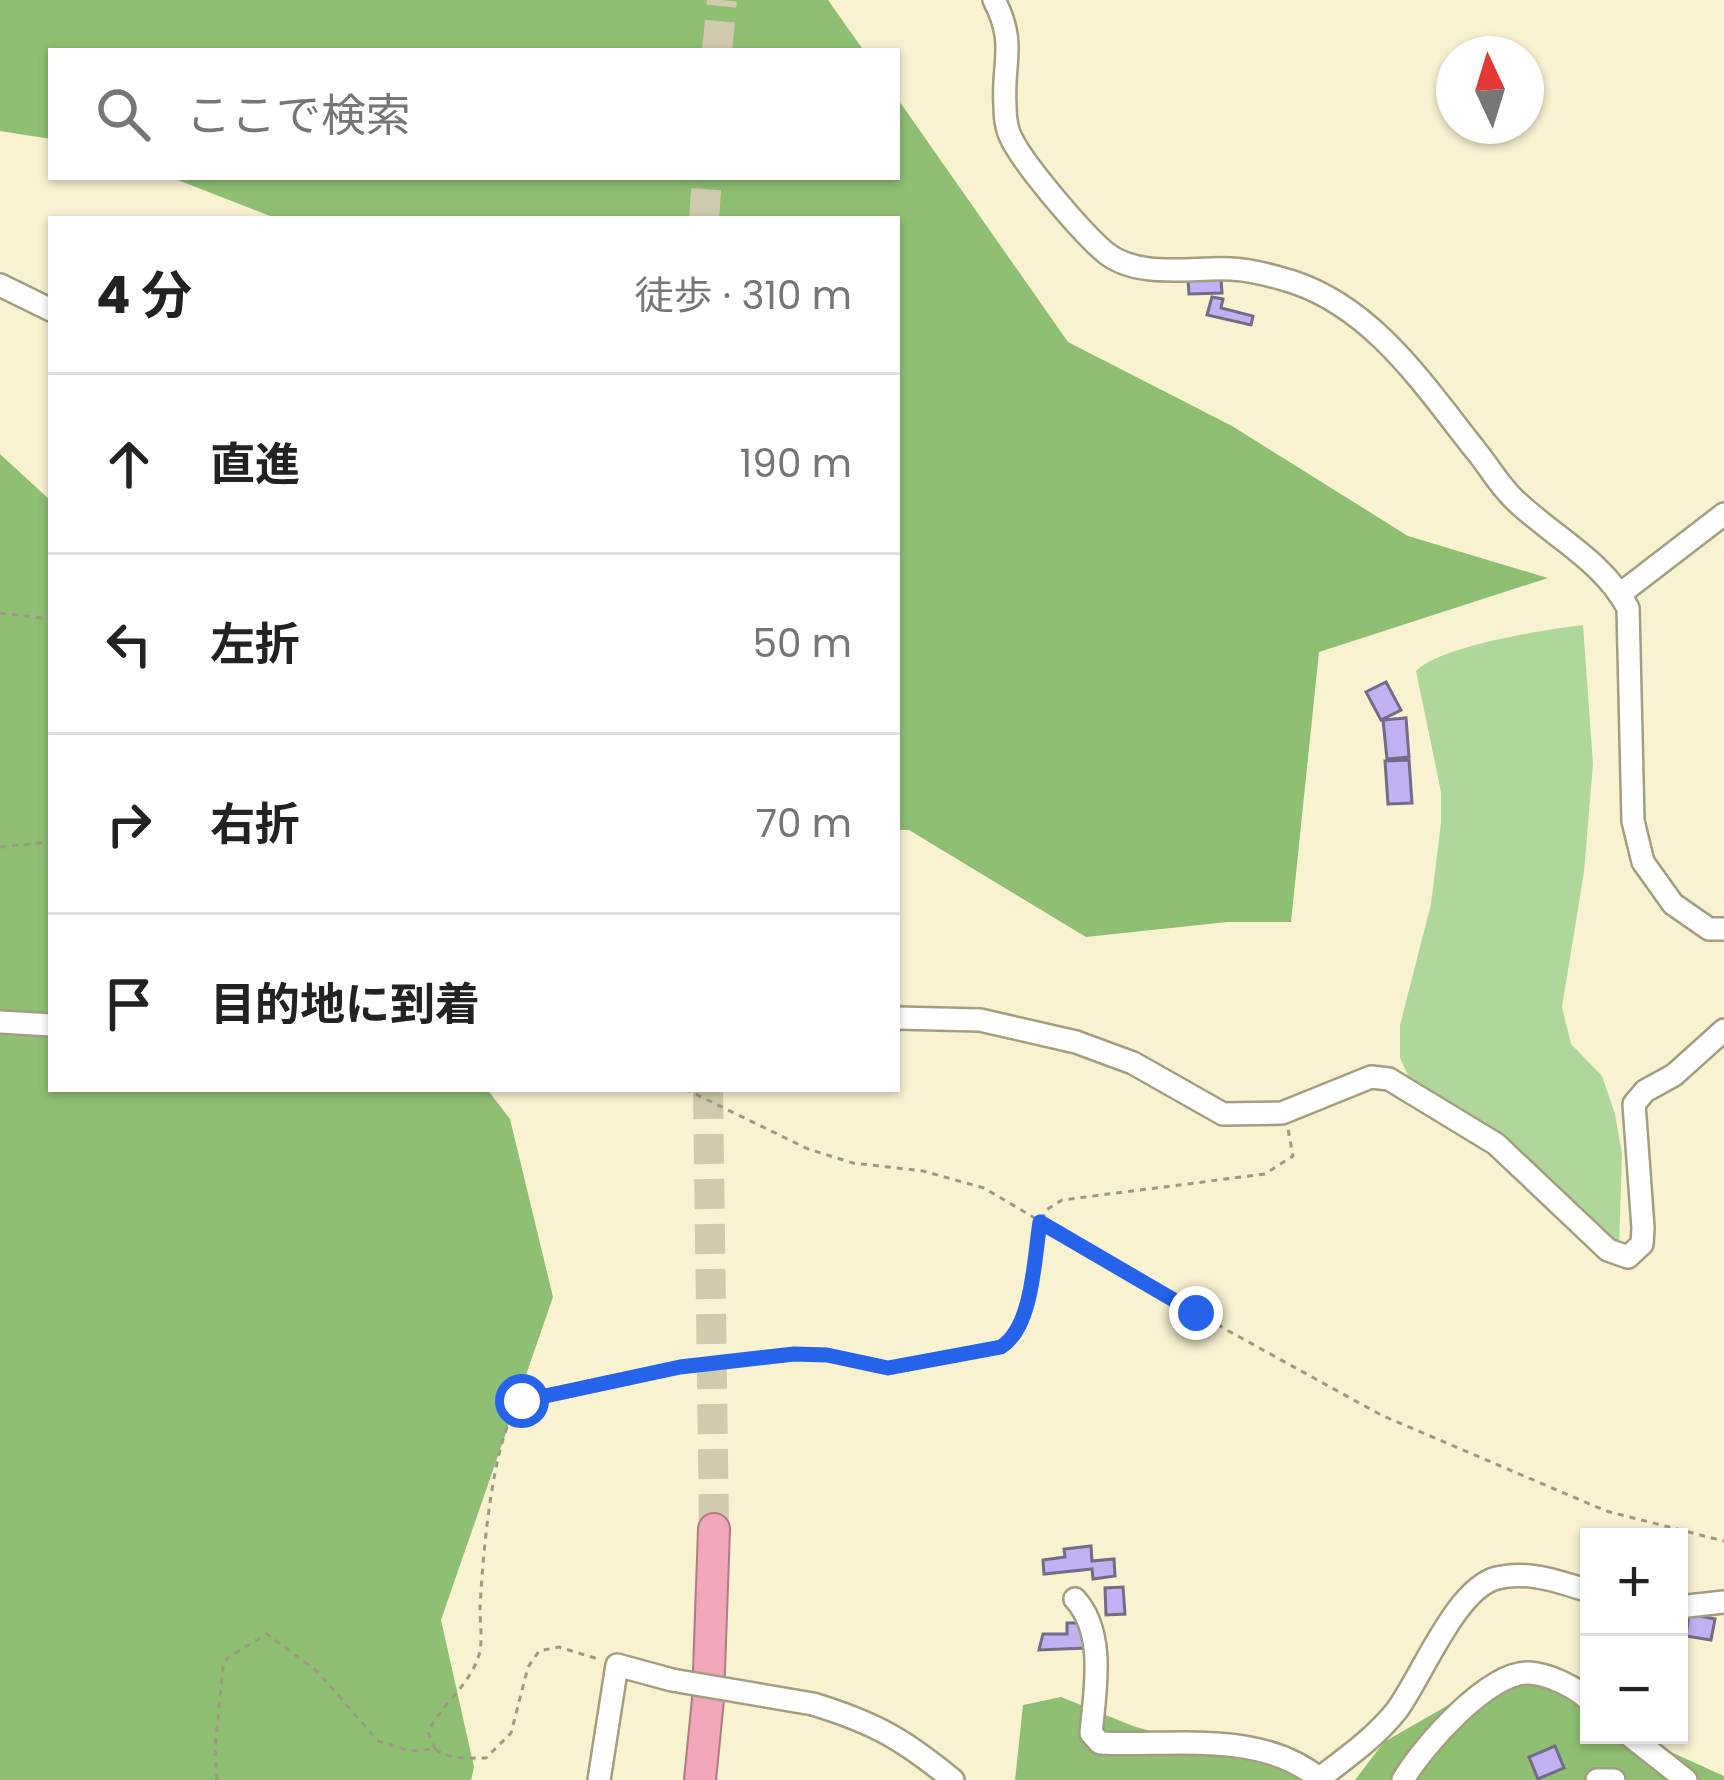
<!DOCTYPE html>
<html lang="ja">
<head>
<meta charset="utf-8">
<style>
	:root { --surface:#fff; --page:#f2f2f2; --text:#222; --muted:#767676; --line:#e0e0e0 }
	body { margin:0; font-family:Poppins,"Noto Sans JP",sans-serif; background:var(--page); color:var(--text) }
	.controls { position:absolute; right:36px; bottom:36px; display:grid; overflow:hidden; border-radius:0px; box-shadow:0 3px 9px #0004 }
	.controls button { width:108px; height:108px; display:grid; place-items:center; padding:0; border:0; border-bottom:3px solid var(--line); background:var(--surface); color:var(--text); font:60px sans-serif }
	.compass { position:absolute; left:1436px; top:36px; width:108px; height:108px; border-radius:50%; background:var(--surface); box-shadow:0 3px 9px #0004; rotate:356deg }
	.stop { position:absolute; width:36px; height:36px; margin:-27px; border:9px solid #2563eb; border-radius:50%; background:#fff }
	.stop.end { background:#2563eb; border-color:#fff; box-shadow:0 3px 12px #0008 }
	.list { margin:0; padding:0; list-style:none }
	h2 { display:flex; justify-content:space-between; align-items:center; height:156px; margin:0; padding:0 48px; font-size:51px }
	h2 small { font-size:39px; font-weight:400; color:var(--muted) }
	.list li { display:grid; grid-template-columns:78px 1fr auto; gap:36px; align-items:center; box-sizing:border-box; height:180px; padding:0 48px; border-top:3px solid var(--line) }
	.list b { display:block; font-size:45px; white-space:nowrap }
	.list em { font-size:39px; font-style:normal; color:var(--muted) }
	.icon { flex:none; width:66px; height:66px; fill:none; stroke:currentColor; stroke-width:2; stroke-linecap:round; stroke-linejoin:round }
	.map { position:relative; flex:none; width:1724px; height:1780px; overflow:hidden }
	.search { position:absolute; background:var(--surface); box-shadow:0 3px 9px #0004; left:48px; top:48px; width:852px; height:132px; display:flex; align-items:center; gap:30px; box-sizing:border-box; padding:0 42px; border-radius:0px; color:var(--muted); font-size:45px }
	.panel { position:absolute; background:var(--surface); box-shadow:0 3px 9px #0004; left:48px; top:216px; width:852px; height:876px; border-radius:0px }
	.map>svg:first-child { display:block }
	.green { fill:#afd79a }
	.forest { fill:#8ebf72 }
	.building { fill:#c1b0f2; stroke:#736c88; stroke-width:3 }
	.lines { fill:none; stroke-linecap:round; stroke-linejoin:round }
	.highway-tunnel { stroke:#d0cbae; stroke-width:30; stroke-dasharray:30 15; stroke-linecap:butt }
	.minor-casing { stroke:#a39e7f; stroke-width:26 }
	.highway-casing { stroke:#ad7c84; stroke-width:34 }
	.path { stroke:#9e9a82; stroke-width:3; stroke-dasharray:6 6; stroke-linecap:butt }
	.minor { stroke:#fff; stroke-width:21 }
	.highway { stroke:#f1a6ba; stroke-width:30 }
	.minor-bridge-casing { stroke:#a39e7f; stroke-width:26; stroke-linecap:butt }
	.minor-bridge { stroke:#fff; stroke-width:21 }
	.route { stroke:#2563eb; stroke-width:15 }
</style>
</head>
<body>
<div class="map">
<svg width="1724" height="1780" viewBox="0 0 1724 1780">
	<rect width="100%" height="100%" fill="#f8f2d1"/>
	<path class="green" d="M 1583,625 L 1593,764 L 1584,872 L 1562,1007 L 1571,1044 L 1602,1076 L 1615,1114 L 1622,1154 L 1619,1250 L 1412,1084 L 1400,1058 L 1400,1025 L 1431,904 L 1441,823 L 1441,792 L 1416,671 C 1443,645 1544,630 1583,625 Z"/>
	<path class="forest" d="M 0,0 L 828,0 L 864,51 L 51,51 L 51,139 L 0,131 Z
		M 897,98 L 1068,342 L 1232,426 L 1408,536 L 1548,578 L 1319,652 L 1291,922 L 1227,922 L 1086,937 L 909,830 L 897,830 L 897,219 L 278,219 L 170,177 L 897,177 Z
		M 0,454 L 51,501 L 51,1089 L 487,1089 L 510,1119 L 553,1297 L 441,1620 L 474,1767 L 471,1780 L 0,1780 Z
		M 1511,1669 L 1589,1693 L 1589,1735 L 1644,1735 L 1651,1743 L 1724,1776 L 1724,1780 L 1355,1780 L 1384,1742 Z
		M 1061,1697 L 1133,1726 L 1318,1780 L 1015,1780 L 1023,1705 Z"/>
	<path class="building" d="M 1221,279 L 1222,293 L 1189,294 L 1188,280 Z
		M 1212,297 L 1223,299 L 1221,308 L 1253,316 L 1251,325 L 1207,315 Z
		M 1386,682 L 1401,710 L 1381,720 L 1366,692 Z
		M 1406,718 L 1409,757 L 1387,759 L 1383,720 Z
		M 1409,760 L 1412,803 L 1388,804 L 1385,761 Z
		M 1091,1546 L 1092,1561 L 1114,1559 L 1115,1576 L 1093,1579 L 1092,1569 L 1044,1574 L 1043,1560 L 1065,1557 L 1064,1549 Z
		M 1123,1587 L 1125,1614 L 1106,1615 L 1105,1588 Z
		M 1689,1614 L 1715,1619 L 1711,1640 L 1686,1636 Z
		M 1067,1623 L 1081,1623 L 1086,1648 L 1039,1650 L 1043,1634 L 1067,1634 Z
		M 1555,1746 L 1564,1768 L 1538,1779 L 1529,1757 Z"/>
	<g class="lines">
		<path class="highway-tunnel" d="M 717,51 L 722,0
			M 704,219 L 707,177
			M 708,1089 L 714,1529"/>
		<defs>
			<path id="minor" d="M 994,0 C 1017,44 1002,62 1005,106 C 1005,114 1006,125 1009,133 C 1018,159 1084,235 1106,253 C 1139,279 1192,267 1231,269 C 1250,270 1274,276 1293,282 C 1375,309 1425,387 1477,452 C 1490,468 1501,488 1517,502 C 1554,537 1603,561 1628,608 L 1633,821 L 1643,862 L 1673,904 L 1709,929 L 1724,929
				M 0,285 L 51,310
				M 1620,594 L 1724,514
				M 897,1018 L 980,1020 L 1076,1042 L 1133,1063 L 1223,1114 L 1282,1113 L 1371,1077 L 1389,1079 L 1496,1144 L 1608,1250 L 1628,1257 L 1642,1244 L 1643,1228 L 1634,1104 L 1645,1091 L 1674,1075 L 1724,1030
				M 0,1022 L 51,1025
				M 1075,1599 C 1106,1633 1095,1691 1091,1733 L 1100,1743 C 1173,1747 1261,1729 1321,1780
				M 1679,1607 L 1724,1602
				M 813,1704 C 875,1723 903,1739 953,1780
				M 1629,1735 L 1686,1780
				M 1320,1778 C 1347,1757 1376,1737 1397,1710 C 1422,1676 1456,1588 1497,1578 C 1528,1570 1560,1582 1589,1591
				M 599,1780 L 617,1665 L 672,1680
				M 1403,1780 C 1422,1747 1489,1671 1529,1673 C 1549,1674 1575,1687 1589,1700
				M 1597,1780 L 1614,1780"/>
			<path id="highway" d="M 700,1780 L 708,1699 L 714,1529"/>
		</defs>
		<use href="#minor" class="minor-casing"/>
		<use href="#highway" class="highway-casing"/>
		<path class="path" d="M 0,613 L 51,619
			M 0,847 L 51,842
			M 685,1089 L 808,1149 L 853,1163 L 923,1171 L 984,1188 L 1196,1313 L 1381,1415 L 1606,1511 L 1724,1541
			M 435,1749 L 428,1732 C 441,1705 470,1685 479,1655 C 483,1641 480,1623 480,1609 C 482,1565 492,1429 522,1401 L 680,1367 L 794,1354 L 827,1355 L 888,1368 L 1001,1347 C 1039,1324 1029,1249 1046,1210 L 1062,1200 L 1265,1174 L 1293,1156 L 1288,1129
			M 217,1780 L 215,1749 L 223,1668 L 227,1658 L 267,1634 L 318,1672 L 378,1741 L 410,1751 L 435,1749 C 450,1760 468,1758 486,1758 L 511,1733 L 528,1667 L 539,1651 L 559,1647 L 598,1659"/>
		<use href="#minor" class="minor"/>
		<use href="#highway" class="highway"/>
		<defs>
			<path id="minor-bridge" d="M 672,1680 L 813,1704"/>
		</defs>
		<use href="#minor-bridge" class="minor-bridge-casing"/>
		<use href="#minor-bridge" class="minor-bridge"/>
	</g>
	<g class="lines">
		<path class="route" d="M 522,1401 L 680,1367 L 794,1354 L 827,1355 L 888,1368 L 1001,1347 C 1033,1327 1034,1259 1040,1222 L 1196,1313"/>
	</g>
</svg>
<div class="controls">
<button>+</button>
<button>−</button>
</div>
<svg class="compass" viewBox="-18 -18 36 36"><path d="M0-13l5 13h-10z" fill="#e53935"/><path d="M0 13l5-13h-10z" fill="#767676"/></svg>
<div class="stop" style="left:522px;top:1401px"></div>
<div class="stop end" style="left:1196px;top:1313px"></div>
<div class="search"><svg class="icon" aria-label="search" viewBox="0 0 24 24"><circle cx="10" cy="10" r="6"/><path d="M15 15l6 6"/></svg>ここで検索</div>
<section class="panel">
<h2>4 分<small>徒歩 · 310 m</small></h2>
<ul class="list">
<li><svg class="icon" aria-label="ahead" viewBox="0 0 24 24"><path d="M12 20V5M6 11l6-6 6 6"/></svg><div><b>直進</b></div><em>190 m</em></li>
<li><svg class="icon" aria-label="left" viewBox="0 0 24 24"><path d="M17 20v-9H6M10 6l-5 5 5 5"/></svg><div><b>左折</b></div><em>50 m</em></li>
<li><svg class="icon" aria-label="right" viewBox="0 0 24 24"><path d="M7 20v-9h11M14 6l5 5-5 5"/></svg><div><b>右折</b></div><em>70 m</em></li>
<li><svg class="icon" aria-label="arrive" viewBox="0 0 24 24"><path d="M6 21V4h12l-3 4 3 4H6"/></svg><div><b>目的地に到着</b></div></li>
</ul>
</section>
</div>
</body>
</html>
